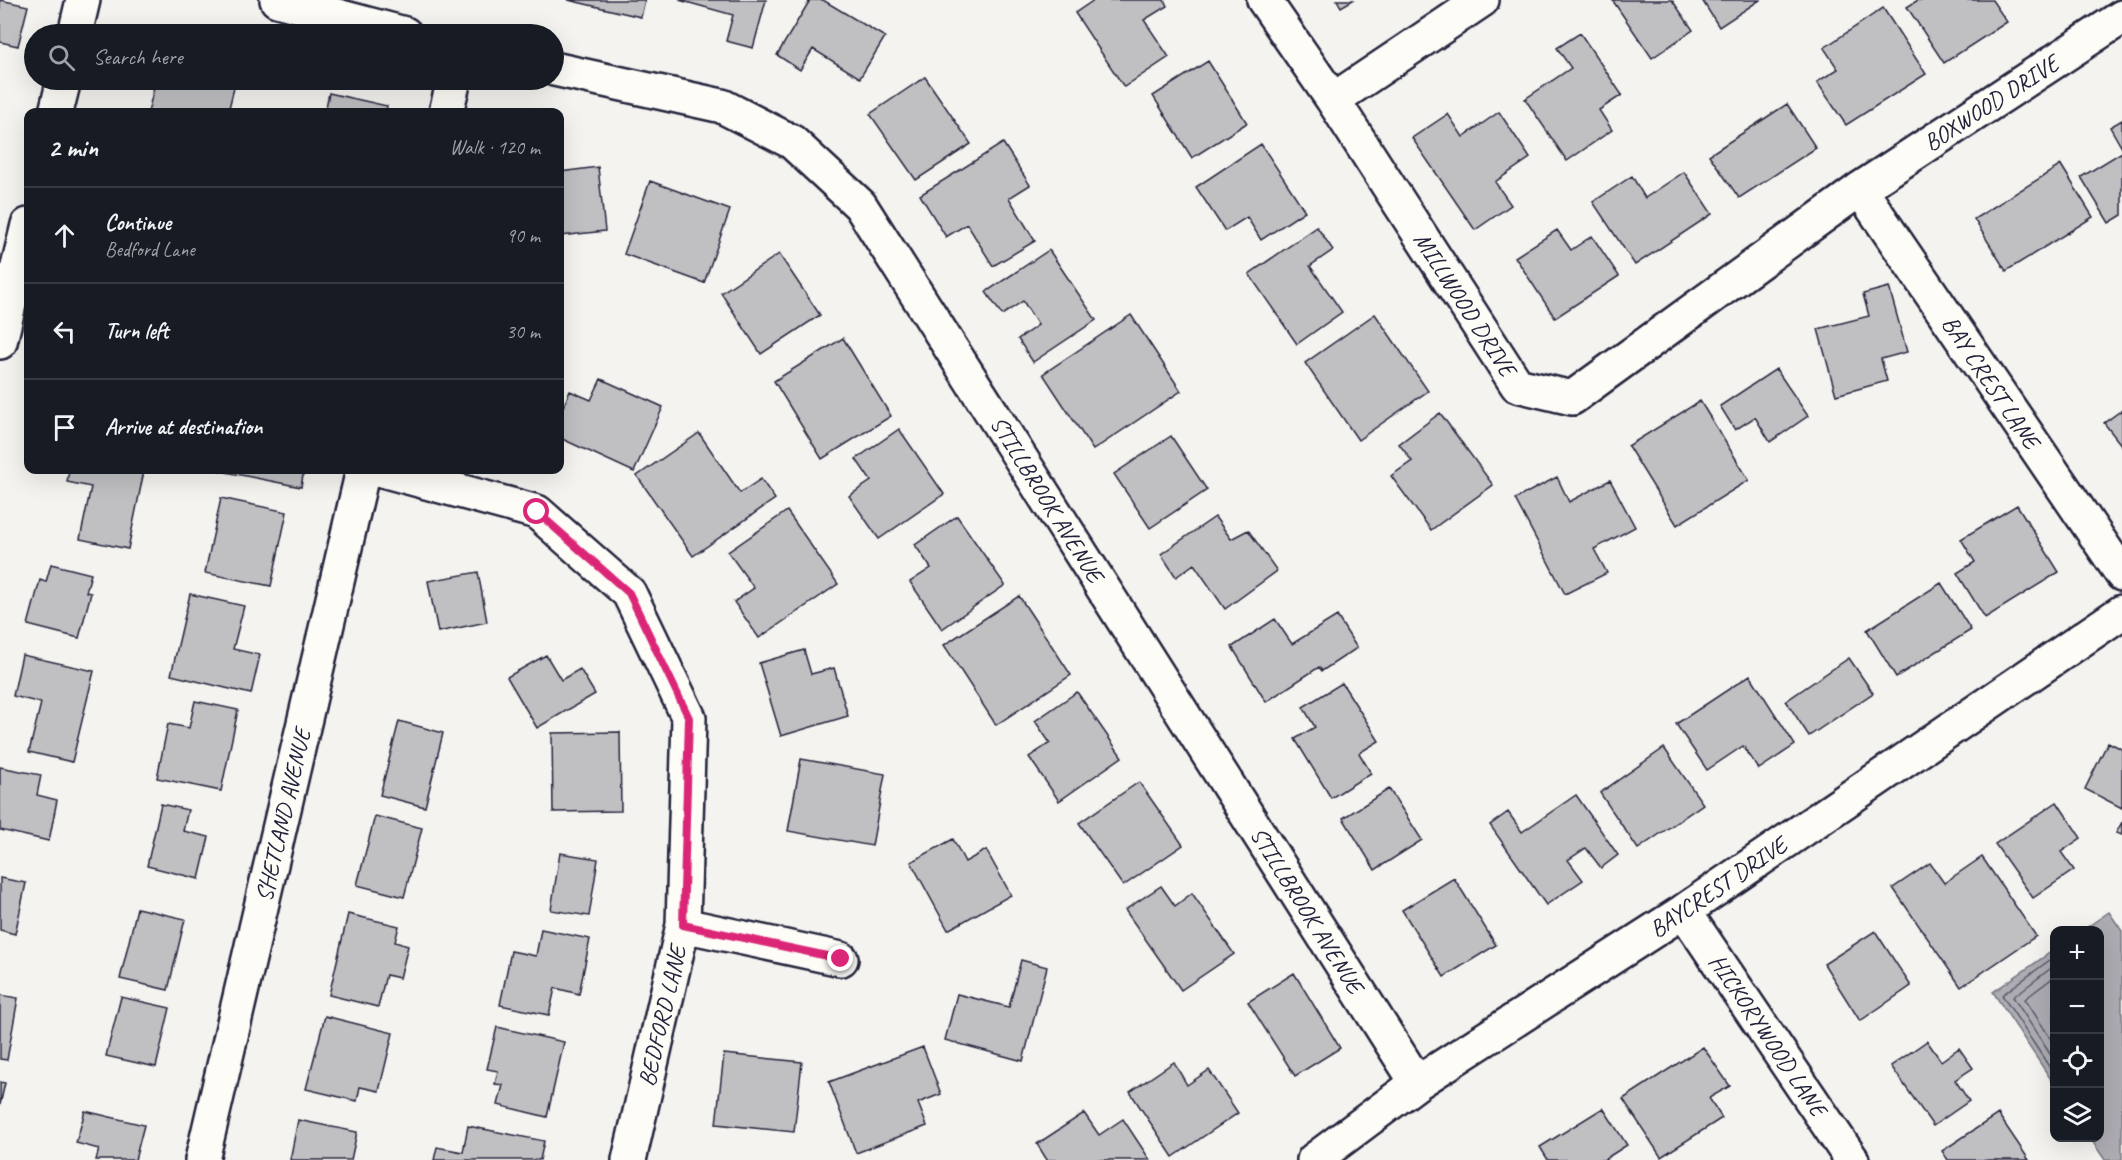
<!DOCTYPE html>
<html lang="en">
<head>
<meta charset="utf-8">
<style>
	:root { --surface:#171b24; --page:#242831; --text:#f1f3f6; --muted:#9ea1a6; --line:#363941 }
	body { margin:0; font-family:Caveat,sans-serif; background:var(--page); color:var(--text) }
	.controls { position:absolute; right:18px; bottom:18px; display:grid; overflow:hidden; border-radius:12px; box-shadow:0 6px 24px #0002 }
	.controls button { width:54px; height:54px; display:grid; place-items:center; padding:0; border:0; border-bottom:2px solid var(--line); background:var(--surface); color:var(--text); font:30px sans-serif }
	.stop { position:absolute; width:18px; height:18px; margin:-14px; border:4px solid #db2777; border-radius:50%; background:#fff }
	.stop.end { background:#db2777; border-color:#fff; box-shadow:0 2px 6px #0008 }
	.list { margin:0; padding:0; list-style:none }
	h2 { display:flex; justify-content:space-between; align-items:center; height:78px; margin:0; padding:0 24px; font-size:26px }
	h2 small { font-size:20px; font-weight:400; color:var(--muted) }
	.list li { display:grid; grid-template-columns:39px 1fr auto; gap:18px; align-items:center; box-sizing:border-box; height:96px; padding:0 24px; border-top:2px solid var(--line) }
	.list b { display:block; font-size:22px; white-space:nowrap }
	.list p { margin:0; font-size:20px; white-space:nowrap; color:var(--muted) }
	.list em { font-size:20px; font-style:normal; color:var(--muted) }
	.icon { flex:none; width:33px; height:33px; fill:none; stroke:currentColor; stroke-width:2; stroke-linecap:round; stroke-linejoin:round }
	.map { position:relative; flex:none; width:2122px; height:1160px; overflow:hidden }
	.search { position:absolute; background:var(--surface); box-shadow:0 6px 24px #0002; left:24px; top:24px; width:540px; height:66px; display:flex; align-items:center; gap:15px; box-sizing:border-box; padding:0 21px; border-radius:33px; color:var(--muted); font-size:22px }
	.panel { position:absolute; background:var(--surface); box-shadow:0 6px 24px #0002; left:24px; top:108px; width:540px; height:366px; border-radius:12px }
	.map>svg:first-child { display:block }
	.water { fill:#acacb2; stroke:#757582; stroke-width:1.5 }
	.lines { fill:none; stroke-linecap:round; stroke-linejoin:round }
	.shore { stroke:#59596b; stroke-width:1.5 }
	.building { fill:#c0bfc2; stroke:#22223b; stroke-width:1.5 }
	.minor-casing { stroke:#22223b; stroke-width:38 }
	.minor { stroke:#fdfcf7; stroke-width:33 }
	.route { stroke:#db2777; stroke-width:8 }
	.labels { text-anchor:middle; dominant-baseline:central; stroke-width:4.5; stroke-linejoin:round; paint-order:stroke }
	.street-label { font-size:24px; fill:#22223b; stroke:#fdfcf7 }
</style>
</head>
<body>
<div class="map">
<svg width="2122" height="1160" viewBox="0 0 2122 1160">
	<rect width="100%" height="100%" fill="#f4f3ef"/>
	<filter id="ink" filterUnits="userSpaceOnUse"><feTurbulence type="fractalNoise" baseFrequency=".0167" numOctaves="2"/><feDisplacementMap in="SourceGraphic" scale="12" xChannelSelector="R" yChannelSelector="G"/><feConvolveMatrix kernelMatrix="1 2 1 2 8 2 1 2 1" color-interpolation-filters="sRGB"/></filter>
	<g filter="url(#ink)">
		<path class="water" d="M 2109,912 L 2122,931 L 2122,1160 L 2105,1160 L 2090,1138 L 2100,1138 L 2100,930 L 2083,930 Z
			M 2054,950 L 2054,1084 L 1993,992 Z"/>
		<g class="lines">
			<path class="shore" d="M 2054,957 L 2002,995 L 2054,1074
				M 2054,966 L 2013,997 L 2054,1060
				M 2054,977 L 2025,999 L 2054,1044"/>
		</g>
		<path class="building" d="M 0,0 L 28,6 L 18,46 L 0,42 Z
			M 568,0 L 645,0 L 641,17 Z
			M 679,0 L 766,0 L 753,48 L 726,41 L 733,15 Z
			M 810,0 L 823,0 L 885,37 L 860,78 L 813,49 L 800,70 L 777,55 Z
			M 1094,0 L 1164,0 L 1167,6 L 1144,20 L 1169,57 L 1124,87 L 1075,13 Z
			M 1337,0 L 1353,0 L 1341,7 Z
			M 1615,0 L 1672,0 L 1693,30 L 1652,58 L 1613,1 Z
			M 1702,0 L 1760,0 L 1719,27 Z
			M 1918,0 L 1992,0 L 2007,22 L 1944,63 L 1907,7 Z
			M 1883,8 L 1926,74 L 1846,125 L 1817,82 L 1838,69 L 1824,48 Z
			M 1580,33 L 1622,95 L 1599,110 L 1612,130 L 1567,161 L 1525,99 L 1571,68 L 1557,48 Z
			M 1208,61 L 1247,123 L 1192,158 L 1153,96 Z
			M 925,77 L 971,144 L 916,180 L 870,114 Z
			M 156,80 L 236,80 L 228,112 L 148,112 Z
			M 329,93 L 387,106 L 386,112 L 325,112 Z
			M 1787,104 L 1816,148 L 1739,198 L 1709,155 Z
			M 1499,112 L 1530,158 L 1495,182 L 1511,205 L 1475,230 L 1412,138 L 1448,114 L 1463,137 Z
			M 2122,120 L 2122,148 L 2110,127 Z
			M 1003,143 L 1030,185 L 1009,198 L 1035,241 L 993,266 L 967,224 L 946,237 L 920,195 Z
			M 1261,144 L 1305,211 L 1261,240 L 1247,217 L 1225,231 L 1196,187 Z
			M 2122,152 L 2122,215 L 2109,223 L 2081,177 Z
			M 2061,165 L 2093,217 L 2006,271 L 1974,219 Z
			M 598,167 L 605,231 L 560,236 L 560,172 Z
			M 1684,172 L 1712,214 L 1635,265 L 1593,202 L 1632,176 L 1645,198 Z
			M 650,181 L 730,210 L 704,283 L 624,254 Z
			M 1317,227 L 1333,250 L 1310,266 L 1342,312 L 1297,344 L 1249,274 Z
			M 1557,230 L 1571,250 L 1592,236 L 1619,276 L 1555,318 L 1515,257 Z
			M 1049,250 L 1096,320 L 1033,362 L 1018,339 L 1038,325 L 1023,301 L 1002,315 L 986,292 Z
			M 779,254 L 820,315 L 761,354 L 721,293 Z
			M 1889,287 L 1907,352 L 1881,359 L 1887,381 L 1836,395 L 1818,329 L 1869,316 L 1863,294 Z
			M 1375,314 L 1428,391 L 1358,440 L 1305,363 Z
			M 1131,315 L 1181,391 L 1093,450 L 1043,374 Z
			M 843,338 L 891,416 L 822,459 L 774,381 Z
			M 1776,369 L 1808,416 L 1770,442 L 1755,417 L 1735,430 L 1720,406 Z
			M 601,379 L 663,407 L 634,472 L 560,438 L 560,414 L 570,391 L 591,400 Z
			M 1700,401 L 1749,480 L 1677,525 L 1628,446 Z
			M 2122,410 L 2122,446 L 2104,423 Z
			M 1440,413 L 1493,485 L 1431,530 L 1391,476 L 1412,461 L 1399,444 Z
			M 899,429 L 944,494 L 879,539 L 849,496 L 871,481 L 856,459 Z
			M 699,433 L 740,493 L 761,479 L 775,499 L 693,556 L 637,476 Z
			M 1171,436 L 1207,490 L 1150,528 L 1114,474 Z
			M 69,470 L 144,471 L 128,549 L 80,539 L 91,487 L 67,482 Z
			M 216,470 L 304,470 L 301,487 Z
			M 1557,477 L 1569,502 L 1610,480 L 1635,527 L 1594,549 L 1607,573 L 1565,594 L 1515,499 Z
			M 221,498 L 287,512 L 271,586 L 205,573 Z
			M 2017,505 L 2059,572 L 1985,618 L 1957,573 L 1975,562 L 1961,539 Z
			M 787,511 L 838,584 L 759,638 L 734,602 L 754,588 L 728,552 Z
			M 957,516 L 1005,585 L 942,629 L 910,582 L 931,568 L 915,545 Z
			M 1215,517 L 1231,539 L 1248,530 L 1277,571 L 1225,609 L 1194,564 L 1176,577 L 1161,554 Z
			M 51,564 L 91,574 L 86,592 L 91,593 L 79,638 L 28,625 L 40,580 L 46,582 Z
			M 478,572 L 487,622 L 438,632 L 428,581 Z
			M 1941,583 L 1971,630 L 1896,677 L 1867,630 Z
			M 190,594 L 244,606 L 233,649 L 260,655 L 251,694 L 171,675 Z
			M 1019,596 L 1071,675 L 996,725 L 944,645 Z
			M 1337,616 L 1357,648 L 1322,671 L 1319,667 L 1266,702 L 1232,647 L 1275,619 L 1292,644 Z
			M 804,650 L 811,674 L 834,668 L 848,716 L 781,736 L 759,663 Z
			M 22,655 L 94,671 L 72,762 L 29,752 L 41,703 L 13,696 Z
			M 546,655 L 561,680 L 580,669 L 595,694 L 537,728 L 507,677 Z
			M 1849,658 L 1873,693 L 1809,736 L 1786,701 Z
			M 1750,675 L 1795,745 L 1759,769 L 1743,746 L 1707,770 L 1676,724 Z
			M 1342,683 L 1379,741 L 1359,753 L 1371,773 L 1331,798 L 1295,739 L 1315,727 L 1303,707 Z
			M 1077,692 L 1122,757 L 1059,801 L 1029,757 L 1050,743 L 1035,721 Z
			M 195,701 L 238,710 L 221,791 L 157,778 L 168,724 L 189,728 Z
			M 399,721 L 443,733 L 425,807 L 380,795 Z
			M 620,732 L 621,811 L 553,812 L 552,733 Z
			M 2108,742 L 2122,749 L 2122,808 L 2085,789 Z
			M 1664,748 L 1703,804 L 1638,849 L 1600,793 Z
			M 801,759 L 885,774 L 872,846 L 788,831 Z
			M 0,767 L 41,775 L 37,795 L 57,800 L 49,841 L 0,830 Z
			M 1139,782 L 1183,845 L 1123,886 L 1079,823 Z
			M 1389,789 L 1422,840 L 1375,870 L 1343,818 Z
			M 1576,795 L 1618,855 L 1601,868 L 1586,848 L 1568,860 L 1583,880 L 1546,905 L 1490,825 L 1508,812 L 1522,832 Z
			M 2057,802 L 2081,838 L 2061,852 L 2074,870 L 2033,898 L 1995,844 Z
			M 161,804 L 188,810 L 183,831 L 209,837 L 199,879 L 147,866 Z
			M 375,816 L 422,828 L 404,897 L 357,885 Z
			M 2122,822 L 2122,835 L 2116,833 Z
			M 953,839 L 965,862 L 986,850 L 1011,895 L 948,930 L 911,862 Z
			M 560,853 L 598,859 L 589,916 L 551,910 Z
			M 1982,857 L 2036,936 L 1961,987 L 1893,888 L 1930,863 L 1944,883 Z
			M 0,878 L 26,883 L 15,934 L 0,930 Z
			M 1454,878 L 1496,945 L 1444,977 L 1402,910 Z
			M 1161,886 L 1175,906 L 1192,893 L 1234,954 L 1181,990 L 1125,910 Z
			M 137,908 L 185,919 L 168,990 L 120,979 Z
			M 348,914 L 399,926 L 395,942 L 408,946 L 400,978 L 386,975 L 378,1007 L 329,995 Z
			M 541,929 L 590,939 L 579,994 L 555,988 L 549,1015 L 500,1005 L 511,951 L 536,956 Z
			M 1875,931 L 1911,986 L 1860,1021 L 1824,964 Z
			M 1021,960 L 1047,967 L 1023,1061 L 945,1040 L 957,994 L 1009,1007 Z
			M 1294,973 L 1340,1048 L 1295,1076 L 1248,1002 Z
			M 0,995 L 18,998 L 7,1060 L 0,1059 Z
			M 121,997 L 170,1008 L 156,1067 L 106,1056 Z
			M 325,1016 L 393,1033 L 379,1091 L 360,1087 L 357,1101 L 306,1089 Z
			M 497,1027 L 564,1042 L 547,1117 L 498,1105 L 503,1085 L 495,1084 L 498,1071 L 487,1069 Z
			M 1927,1041 L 1941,1061 L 1959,1048 L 1973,1068 L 1955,1080 L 1969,1101 L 1933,1126 L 1891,1066 Z
			M 923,1047 L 941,1094 L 918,1103 L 927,1126 L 856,1153 L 829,1082 Z
			M 1703,1047 L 1730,1086 L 1709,1098 L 1722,1118 L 1661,1157 L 1623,1099 Z
			M 724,1054 L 802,1062 L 794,1132 L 716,1124 Z
			M 1174,1062 L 1187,1085 L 1209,1070 L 1238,1113 L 1173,1157 L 1130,1092 Z
			M 0,1082 L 5,1083 L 0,1105 Z
			M 1603,1108 L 1627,1145 L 1605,1159 L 1606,1160 L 1548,1160 L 1540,1147 Z
			M 85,1111 L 144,1125 L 135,1160 L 96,1160 L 99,1149 L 76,1143 Z
			M 1084,1113 L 1099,1135 L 1123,1119 L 1150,1160 L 1047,1160 L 1037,1144 Z
			M 1998,1114 L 2029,1160 L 1948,1160 L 1942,1151 Z
			M 298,1120 L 357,1132 L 351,1160 L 290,1160 Z
			M 468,1126 L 544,1141 L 540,1160 L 434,1160 L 437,1147 L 463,1152 Z"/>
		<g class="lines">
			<defs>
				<path id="minor" d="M 277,0 L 405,34
					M 1264,0 L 1333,100 L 1517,385 L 1572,398 L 1860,189 L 2122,17
					M 75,34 L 83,0
					M 554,69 L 722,106 L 792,142 L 860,205 L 1417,1083
					M 1333,100 L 1482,0
					M 56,112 L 64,80
					M 446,112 L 454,80
					M 1860,189 L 2122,574
					M 0,342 L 28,225
					M 382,470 L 537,512 L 629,593 L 689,718 L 683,925 L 629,1160
					M 1684,911 L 1852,1160
					M 683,925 L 841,959
					M 202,1160 L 363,470
					M 1314,1160 L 1417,1083 L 1684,911 L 2122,612"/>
			</defs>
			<use href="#minor" class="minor-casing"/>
			<use href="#minor" class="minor"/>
		</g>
	</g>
	<g class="lines" filter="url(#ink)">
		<path class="route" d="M 537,512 L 629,593 L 689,718 L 683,925 L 841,959"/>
	</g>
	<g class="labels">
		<g class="street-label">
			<text transform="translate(1991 103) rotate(-33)">BOXWOOD DRIVE</text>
			<text transform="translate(1465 304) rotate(57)">MILLWOOD DRIVE</text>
			<text transform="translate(1991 382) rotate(56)">BAY CREST LANE</text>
			<text transform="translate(1047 499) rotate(58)">STILLBROOK AVENUE</text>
			<text transform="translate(283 815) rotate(-77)">SHETLAND AVENUE</text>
			<text transform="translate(1718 887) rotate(-34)">BAYCREST DRIVE</text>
			<text transform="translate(1307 910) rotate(58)">STILLBROOK AVENUE</text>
			<text transform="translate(662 1016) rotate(-77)">BEDFORD LANE</text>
			<text transform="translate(1768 1035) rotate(56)">HICKORYWOOD LANE</text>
		</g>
	</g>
</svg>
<div class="controls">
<button>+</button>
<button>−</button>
<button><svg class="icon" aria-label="locate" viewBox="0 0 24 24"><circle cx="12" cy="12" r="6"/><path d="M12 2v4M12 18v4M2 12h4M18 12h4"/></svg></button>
<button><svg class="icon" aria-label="layers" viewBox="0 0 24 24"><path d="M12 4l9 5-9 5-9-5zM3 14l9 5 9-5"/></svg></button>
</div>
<div class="stop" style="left:537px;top:512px"></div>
<div class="stop end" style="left:841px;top:959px"></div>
<div class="search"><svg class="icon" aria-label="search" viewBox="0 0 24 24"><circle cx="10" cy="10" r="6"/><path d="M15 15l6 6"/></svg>Search here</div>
<section class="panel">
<h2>2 min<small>Walk · 120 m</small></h2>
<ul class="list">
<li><svg class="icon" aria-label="ahead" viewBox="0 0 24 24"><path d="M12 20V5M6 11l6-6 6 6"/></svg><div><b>Continue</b><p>Bedford Lane</p></div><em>90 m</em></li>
<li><svg class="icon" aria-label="left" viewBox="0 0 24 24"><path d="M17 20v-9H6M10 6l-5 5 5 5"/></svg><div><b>Turn left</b></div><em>30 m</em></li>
<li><svg class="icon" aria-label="arrive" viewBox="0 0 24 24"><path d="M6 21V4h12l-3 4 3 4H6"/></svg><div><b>Arrive at destination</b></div></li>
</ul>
</section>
</div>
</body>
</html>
